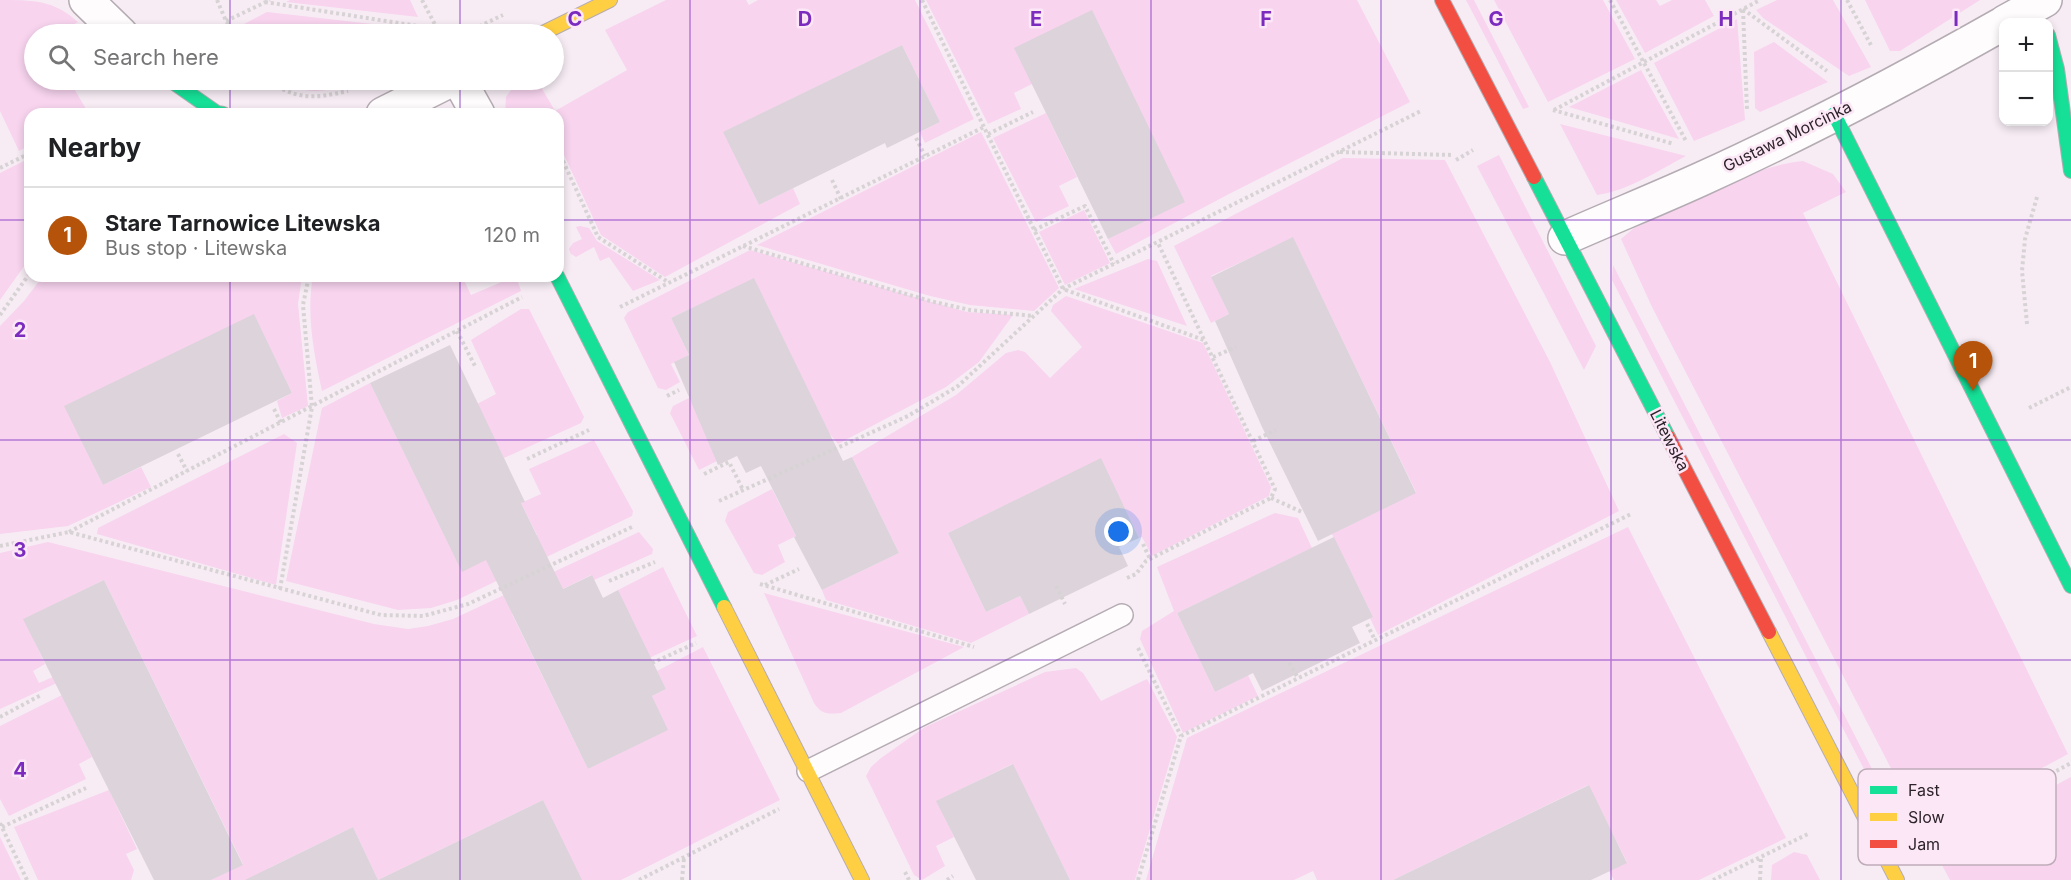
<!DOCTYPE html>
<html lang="en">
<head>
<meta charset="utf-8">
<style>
	:root { --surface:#fff; --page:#f2f2f2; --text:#202124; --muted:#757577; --line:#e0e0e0; --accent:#b45309 }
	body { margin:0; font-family:Inter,sans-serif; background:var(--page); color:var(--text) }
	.controls { position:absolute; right:18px; top:18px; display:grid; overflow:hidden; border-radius:12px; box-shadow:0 3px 9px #0003 }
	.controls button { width:54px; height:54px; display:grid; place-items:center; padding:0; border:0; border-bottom:2px solid var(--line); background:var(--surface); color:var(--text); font:30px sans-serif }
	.you { position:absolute; left:1119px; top:532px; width:21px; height:21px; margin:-15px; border:4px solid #fff; border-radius:50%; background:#1a73e8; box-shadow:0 0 0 9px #1a73e833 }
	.badge { display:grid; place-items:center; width:39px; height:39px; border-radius:50%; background:var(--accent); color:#fff; font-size:20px; font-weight:700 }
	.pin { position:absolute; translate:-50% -50px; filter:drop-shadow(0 2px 3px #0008) }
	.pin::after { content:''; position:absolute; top:32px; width:21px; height:18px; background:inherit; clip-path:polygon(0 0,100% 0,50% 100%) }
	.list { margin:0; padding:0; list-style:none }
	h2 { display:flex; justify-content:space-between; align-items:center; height:78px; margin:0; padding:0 24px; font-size:26px }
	h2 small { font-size:20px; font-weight:400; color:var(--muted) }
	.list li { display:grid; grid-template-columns:39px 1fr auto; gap:18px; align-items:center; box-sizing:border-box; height:96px; padding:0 24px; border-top:2px solid var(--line) }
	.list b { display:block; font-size:22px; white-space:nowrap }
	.list p { margin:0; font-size:20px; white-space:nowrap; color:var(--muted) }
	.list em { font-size:20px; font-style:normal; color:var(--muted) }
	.icon { flex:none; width:33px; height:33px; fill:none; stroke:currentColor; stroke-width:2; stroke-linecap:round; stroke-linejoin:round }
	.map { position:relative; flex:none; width:2071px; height:880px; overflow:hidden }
	.search { position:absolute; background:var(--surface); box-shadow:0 3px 9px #0003; left:24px; top:24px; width:540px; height:66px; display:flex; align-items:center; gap:15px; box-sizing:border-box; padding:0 21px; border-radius:33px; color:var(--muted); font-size:22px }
	.panel { position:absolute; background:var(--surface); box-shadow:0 3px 9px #0003; left:24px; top:108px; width:540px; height:174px; border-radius:18px }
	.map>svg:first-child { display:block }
	.green { fill:#f8d4ef }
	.building { fill:#ddd3da }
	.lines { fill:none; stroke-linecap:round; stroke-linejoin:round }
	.lane-casing { stroke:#b5acb3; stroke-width:24 }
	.street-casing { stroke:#b5acb3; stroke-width:36 }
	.fast-casing { stroke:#b5acb3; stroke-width:16 }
	.slow-casing { stroke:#b5acb3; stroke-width:16 }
	.jam-casing { stroke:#b5acb3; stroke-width:16 }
	.path { stroke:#d7d3d5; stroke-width:4; stroke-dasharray:3 3; stroke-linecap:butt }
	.lane { stroke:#fefcfd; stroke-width:21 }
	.street { stroke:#fefcfd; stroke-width:33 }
	.fast { stroke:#16e098; stroke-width:14 }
	.slow { stroke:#ffcf43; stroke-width:14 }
	.jam { stroke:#f24e42; stroke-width:14 }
	.grid { fill:none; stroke:#7b2cbf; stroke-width:1.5; stroke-opacity:0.55 }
	.labels { text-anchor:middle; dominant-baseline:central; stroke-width:5; stroke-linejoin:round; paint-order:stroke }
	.street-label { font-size:16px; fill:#2d232a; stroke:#fce7f6 }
	.key { fill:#fce7f6; stroke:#beacb9; stroke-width:1.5 }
	.key-label { font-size:16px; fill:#2d232a }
	.grid-label { font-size:20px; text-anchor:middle; font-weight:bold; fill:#7b2cbf; stroke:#fce7f6; stroke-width:5; stroke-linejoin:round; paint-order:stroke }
</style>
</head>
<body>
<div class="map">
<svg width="2071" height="880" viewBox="0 0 2071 880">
	<rect width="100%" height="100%" fill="#f7ecf4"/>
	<path class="green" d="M 0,0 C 33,0 54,0 78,22 L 58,34 L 34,34 L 34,80 L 69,80 L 89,114 L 30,114 L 30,145 L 19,151 L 0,111 Z
		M 290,0 L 410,0 L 418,17 L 286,2 Z
		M 666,0 L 746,0 L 749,5 L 758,0 L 915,0 L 974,119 L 925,143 L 920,132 L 940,122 L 902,45 L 724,132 L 759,205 L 793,188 L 800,204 L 665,277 L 601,235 L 558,142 L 558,114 L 505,113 L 506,97 L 518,80 L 537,80 L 555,111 L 627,70 L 605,30 Z
		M 926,0 L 1357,0 L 1410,102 L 1229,194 L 1116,254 L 1108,239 L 1185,201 L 1032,84 L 1014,93 L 1021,109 L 988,124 Z
		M 1466,0 L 1474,0 L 1529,107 L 1523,109 Z
		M 1494,0 L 1603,0 L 1635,59 L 1548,102 Z
		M 1616,0 L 1656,0 L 1660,6 L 1672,0 L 1705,0 L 1714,16 L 1645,53 Z
		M 1777,0 L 1833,0 L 1871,67 L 1849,76 L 1763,18 L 1756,10 Z
		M 1865,0 L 1980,0 L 1900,51 L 1890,51 Z
		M 267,12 L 425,30 L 427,34 L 247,34 L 242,25 Z
		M 1737,19 L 1745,120 L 1694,141 L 1654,63 Z
		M 1774,42 L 1828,82 L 1760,112 L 1755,108 L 1754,52 Z
		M 1641,70 L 1679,139 L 1569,107 Z
		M 280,80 L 355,80 C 326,92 309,97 280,80 Z
		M 1046,113 L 1077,177 L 1059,186 L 1069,206 L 1036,222 L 993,138 Z
		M 1560,124 L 1686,156 C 1659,170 1628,191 1597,195 Z
		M 981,132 L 1059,288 L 1034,311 L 970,305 L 930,296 L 757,245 Z
		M 1499,155 L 1596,346 L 1584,370 L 1477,166 Z
		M 30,158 L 30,258 L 0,300 L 0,173 Z
		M 1343,158 L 1445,160 L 1550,362 L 1619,511 L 1378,635 L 1370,618 L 1373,617 L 1332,534 L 1416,492 L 1293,238 L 1211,276 L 1229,314 L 1211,323 L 1174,246 Z
		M 1803,161 L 1833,174 L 1846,192 L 1803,213 L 2068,754 L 1924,832 L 1652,307 L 1621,239 L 1634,228 C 1688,206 1744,167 1803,161 Z
		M 1084,210 L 1110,263 L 1065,285 L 1039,232 Z
		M 580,226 L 589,228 L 597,241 L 660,280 L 633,291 L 609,257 L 600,261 L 594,247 L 576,257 L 571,254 L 569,249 L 573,243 L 582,239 L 576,227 Z
		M 750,250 L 967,312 L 1013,315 L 979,362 L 946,387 L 838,444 L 829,433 L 754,279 L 671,318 L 689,355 L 671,364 L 680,382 L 666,390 L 658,388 L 624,318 L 628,312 Z
		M 1148,259 L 1157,261 L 1187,326 L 1074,289 Z
		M 1613,265 L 1907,837 L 1901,841 L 1612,280 Z
		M 43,276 L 302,276 L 298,304 L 308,406 L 282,418 L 277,401 L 292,393 L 254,315 L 65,406 L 103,485 L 141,467 L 151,487 L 68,526 L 0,534 L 0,326 L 24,301 Z
		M 313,276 L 462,276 L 471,295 L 516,276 L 521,291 L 322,391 C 314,354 306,314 313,276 Z
		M 1066,296 L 1203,343 L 1271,487 L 1269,496 L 1152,556 L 1142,537 L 1139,538 L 1101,459 L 948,533 L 986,612 L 1020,596 L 1029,614 L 971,643 L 826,600 L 822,590 L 899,553 L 852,457 L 956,395 L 1006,353 L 1018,350 L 1025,352 L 1050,378 L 1082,347 L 1051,311 L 1053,305 Z
		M 521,309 L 529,309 L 584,417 L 581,423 L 504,458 L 477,404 L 496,394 L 471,340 Z
		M 370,383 L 462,571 L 537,535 L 521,503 L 541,494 L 529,469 L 594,440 L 633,511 L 632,516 L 457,600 L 431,608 L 398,610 L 286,581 L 322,408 Z
		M 705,390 L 717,461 L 699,470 L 670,413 L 673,406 Z
		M 284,434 L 297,443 L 276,585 L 97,534 L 98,528 Z
		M 772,489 L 796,536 L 778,545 L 785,562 L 762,575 L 754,573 L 725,521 L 728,512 Z
		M 1275,513 L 1298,518 L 1312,548 L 1177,613 L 1215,692 L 1248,675 L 1258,696 L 1183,733 L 1140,639 L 1142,631 L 1174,611 L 1157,567 Z
		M 1628,527 L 1786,838 L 1699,880 L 1614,880 L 1609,871 L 1627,862 L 1588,785 L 1393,880 L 1317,880 L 1313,871 L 1294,880 L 1146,880 L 1187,738 Z
		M 639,532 L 653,549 L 652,554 L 594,580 L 591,575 L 512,614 L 588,769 L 667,730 L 652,696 L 666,689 L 657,671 L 703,647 L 780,800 L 621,880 L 579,880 L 543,800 L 378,880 L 353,827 L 269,868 L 274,880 L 211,880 L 243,864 L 104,580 L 24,619 L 45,664 L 33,671 L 39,683 L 53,677 L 57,683 L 0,709 L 0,553 L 48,542 L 374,624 L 408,629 L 428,626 L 453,619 Z
		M 663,567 L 697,636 L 636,664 L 618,590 Z
		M 764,593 L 964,647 L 841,713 C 828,714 822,715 814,703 Z
		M 1076,668 L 1083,673 L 1101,701 L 1147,679 L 1177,737 L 1135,880 L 1070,880 L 1012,764 L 937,801 L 954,837 L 936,846 L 945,866 L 922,880 L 914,875 L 866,776 L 871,767 L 881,758 L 925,727 L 1045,672 Z
		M 62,695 L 92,757 L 79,764 L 86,779 L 9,816 L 0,799 L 0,726 Z
		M 2071,777 L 2071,880 L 1950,880 L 1934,850 Z
		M 109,790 L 137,849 L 126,854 L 134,870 L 131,880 L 38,880 L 14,827 Z
		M 0,837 L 21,880 L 0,880 Z
		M 1794,852 L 1807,855 L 1820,880 L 1771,880 L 1772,865 Z"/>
	<path class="building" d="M 1092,10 L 1185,202 L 1108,239 L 1014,48 Z
		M 902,45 L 940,122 L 887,148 L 885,143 L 759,205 L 723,132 Z
		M 1293,237 L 1416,493 L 1318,541 L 1262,427 L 1215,321 L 1229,314 L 1211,277 Z
		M 754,278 L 843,461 L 852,457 L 899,553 L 822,590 L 794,537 L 796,536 L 761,466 L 746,473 L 737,456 L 718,465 L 674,362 L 689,355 L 671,318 Z
		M 254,314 L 292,393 L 103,485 L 64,406 Z
		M 450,345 L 525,502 L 521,503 L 563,589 L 592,575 L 603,598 L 618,590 L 666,689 L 652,696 L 668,730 L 588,769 L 486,560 L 462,572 L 370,383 Z
		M 1101,458 L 1139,538 L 1119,547 L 1128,566 L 1029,614 L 1020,596 L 986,612 L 948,533 Z
		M 1334,537 L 1373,617 L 1352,627 L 1360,643 L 1262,691 L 1253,673 L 1215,692 L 1177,613 Z
		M 104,580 L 243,865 L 211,880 L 154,880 L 23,619 Z
		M 1013,764 L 1070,880 L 976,880 L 936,801 Z
		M 1589,785 L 1627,863 L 1591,880 L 1393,880 Z
		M 543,800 L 582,880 L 245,880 L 353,827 L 378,880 Z"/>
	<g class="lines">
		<defs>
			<path id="lane" d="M 808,771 L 1122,615"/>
			<path id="street" d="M 86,0 L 121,34
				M 2005,22 L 2045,0
				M 459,80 L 478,114
				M 383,114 L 451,80
				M 1565,238 C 1610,218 1655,200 1699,180 C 1803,133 1905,79 2004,23"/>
			<path id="fast" d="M 2048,35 L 2057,69 L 2071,171
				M 170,80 L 217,113 L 223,114
				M 1834,114 L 2071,586
				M 1534,177 L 1668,437
				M 557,276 L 724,607"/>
			<path id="slow" d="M 541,34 L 610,0
				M 724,607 L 862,880
				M 1769,632 L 1897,880"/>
			<path id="jam" d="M 1442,0 L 1534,177
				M 1668,437 L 1769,632"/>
		</defs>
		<use href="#lane" class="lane-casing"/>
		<use href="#street" class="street-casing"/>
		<use href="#fast" class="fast-casing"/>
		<use href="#slow" class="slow-casing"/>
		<use href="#jam" class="jam-casing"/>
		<path class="path" d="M 217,0 L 226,21 L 235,34
			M 422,0 L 440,34
			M 922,0 L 1063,289 L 1204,340
			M 1610,0 L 1686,141
			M 1847,0 L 1872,47
			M 265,2 L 437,29
			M 1743,9 L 1827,71
			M 1743,10 L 1747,110
			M 226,21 L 270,0
			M 463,34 L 503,15
			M 267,80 C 297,100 313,99 348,91
			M 1553,110 L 1674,144
			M 1554,110 L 1760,0
			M 988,134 L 1033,112
			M 916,138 L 925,156
			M 558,150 L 598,237 L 668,282
			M 1340,152 L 1453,155
			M 1456,160 L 1473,150
			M 0,168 L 30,153
			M 832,180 L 841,199
			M 1034,230 L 1085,206 L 1114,264
			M 743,246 L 930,301 L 970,310 L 1034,316
			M 620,307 L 984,127
			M 0,315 L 30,273
			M 2027,324 L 2022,271 L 2025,239 L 2037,197
			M 457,331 L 476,368
			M 1213,357 L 1236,347
			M 667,396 L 679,390
			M 2029,408 L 2071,387
			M 274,409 L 281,423
			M 1253,441 L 1276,430
			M 178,454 L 187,471
			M 527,459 L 589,430
			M 704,474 L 729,462 L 743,490
			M 1271,498 L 1302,512
			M 719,501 L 908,416 L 958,386 L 1063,289 L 1421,111
			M 69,532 L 522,297
			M 1143,544 L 1150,559
			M 0,546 L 69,532 L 381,615 L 423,616 L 468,604 L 634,526
			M 1127,578 L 1136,574 L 1146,561 L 1271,498 L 1275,489 L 1158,243
			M 609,581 L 655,562
			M 760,584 L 974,647
			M 765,585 L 799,569
			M 1056,586 L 1065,604
			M 280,589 L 312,407 L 303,305 L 309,276
			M 1367,624 L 1375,640
			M 1138,648 L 1181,736
			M 652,663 L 696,643
			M 1289,663 L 1298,678
			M 0,717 L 41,695
			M 0,823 L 27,880
			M 2,827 L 86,788
			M 1930,840 L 2071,763
			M 905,872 L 909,880
			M 639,880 L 779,809
			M 682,880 L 684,858
			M 947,880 L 953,876
			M 1138,880 L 1181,736 L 1631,514
			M 1713,880 L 1808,834
			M 1760,880 L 1761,857"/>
		<use href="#lane" class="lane"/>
		<use href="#street" class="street"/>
		<use href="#fast" class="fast"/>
		<use href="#slow" class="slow"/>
		<use href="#jam" class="jam"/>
	</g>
	<path class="grid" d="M 230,0 L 230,34M 460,0 L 460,34M 690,0 L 690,880M 920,0 L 920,880M 1151,0 L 1151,880M 1381,0 L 1381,880M 1611,0 L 1611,880M 1841,0 L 1841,880M 230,80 L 230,114M 460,80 L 460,114M 0,220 L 30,220M 558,220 L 2071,220M 230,276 L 230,880M 460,276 L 460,880M 0,440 L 2071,440M 0,660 L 2071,660"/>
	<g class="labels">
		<g class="street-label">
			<text transform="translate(1787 136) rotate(-26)">Gustawa Morcinka</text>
			<text transform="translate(1670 440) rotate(63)">Litewska</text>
		</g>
	</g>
	<rect x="1858" y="769" width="198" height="96" rx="9" class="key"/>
	<rect x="1870" y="786" width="27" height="8" fill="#16e098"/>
	<rect x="1870" y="813" width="27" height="8" fill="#ffcf43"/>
	<rect x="1870" y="840" width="27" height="8" fill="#f24e42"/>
	<g class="key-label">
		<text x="1908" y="796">Fast</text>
		<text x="1908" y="823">Slow</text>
		<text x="1908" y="850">Jam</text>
	</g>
	<g class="grid-label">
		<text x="575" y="26">C</text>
		<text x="805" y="26">D</text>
		<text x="1036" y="26">E</text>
		<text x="1266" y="26">F</text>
		<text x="1496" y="26">G</text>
		<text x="1726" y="26">H</text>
		<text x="1956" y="26">I</text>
		<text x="20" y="337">2</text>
		<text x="20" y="557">3</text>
		<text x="20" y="777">4</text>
	</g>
</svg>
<div class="controls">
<button>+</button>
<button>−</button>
</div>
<div class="you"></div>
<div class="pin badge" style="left:1973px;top:391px">1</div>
<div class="search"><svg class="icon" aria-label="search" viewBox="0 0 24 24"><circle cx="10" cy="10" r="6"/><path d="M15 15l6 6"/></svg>Search here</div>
<section class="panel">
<h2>Nearby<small></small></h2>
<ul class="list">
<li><span class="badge">1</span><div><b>Stare Tarnowice Litewska</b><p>Bus stop · Litewska</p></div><em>120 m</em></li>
</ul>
</section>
</div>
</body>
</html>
